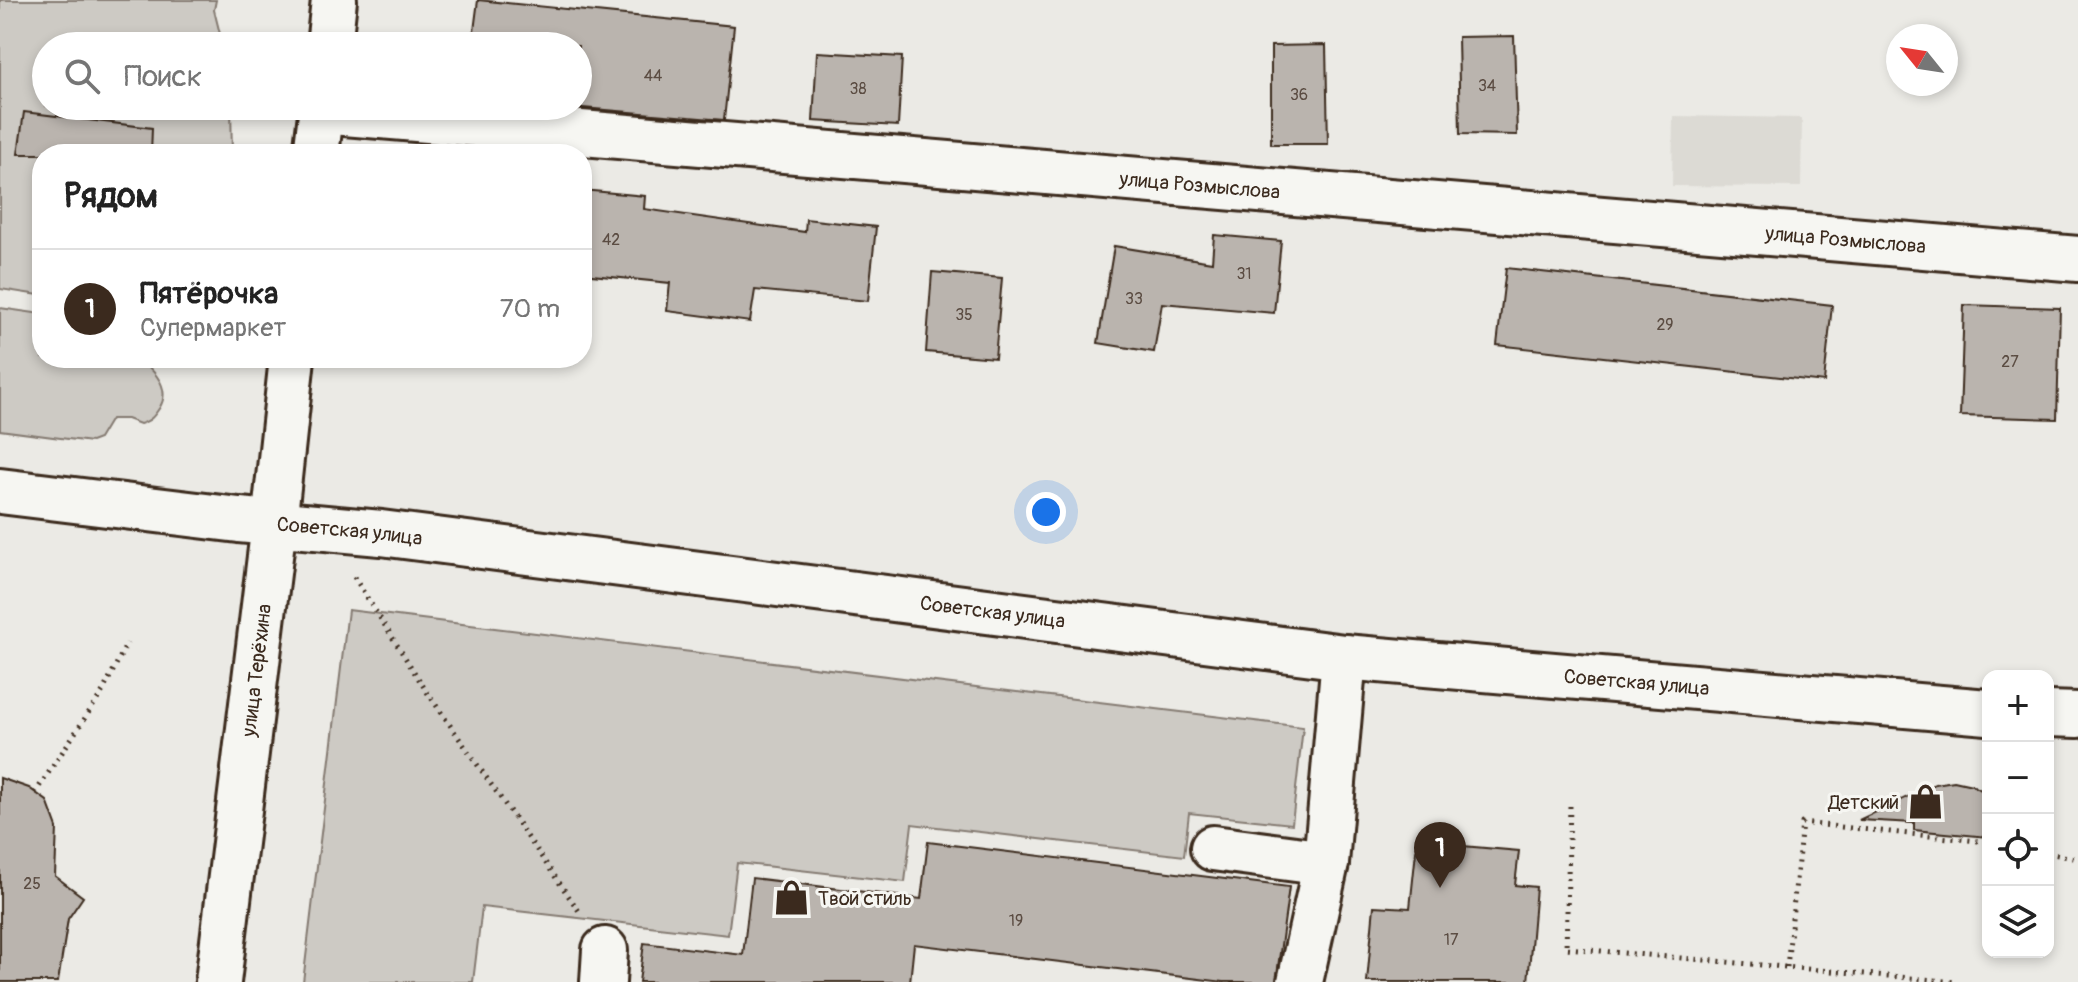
<!DOCTYPE html>
<html lang="ru">
<head>
<meta charset="utf-8">
<style>
	:root { --surface:#fff; --page:#f2f2f2; --text:#222; --muted:#767676; --line:#e0e0e0; --accent:#3b2a1e }
	body { margin:0; font-family:Pangolin,sans-serif; background:var(--page); color:var(--text) }
	.controls { position:absolute; right:24px; bottom:24px; display:grid; overflow:hidden; border-radius:16px; box-shadow:0 4px 12px #0003 }
	.controls button { width:72px; height:72px; display:grid; place-items:center; padding:0; border:0; border-bottom:2px solid var(--line); background:var(--surface); color:var(--text); font:40px sans-serif }
	.compass { position:absolute; left:1886px; top:24px; width:72px; height:72px; border-radius:50%; background:var(--surface); box-shadow:0 4px 12px #0003; rotate:300deg }
	.you { position:absolute; left:1046px; top:512px; width:28px; height:28px; margin:-20px; border:6px solid #fff; border-radius:50%; background:#1a73e8; box-shadow:0 0 0 12px #1a73e833 }
	.badge { display:grid; place-items:center; width:52px; height:52px; border-radius:50%; background:var(--accent); color:#fff; font-size:26px; font-weight:700 }
	.pin { position:absolute; translate:-50% -66px; filter:drop-shadow(0 2px 4px #0008) }
	.pin::after { content:''; position:absolute; top:42px; width:28px; height:24px; background:inherit; clip-path:polygon(0 0,100% 0,50% 100%) }
	.list { margin:0; padding:0; list-style:none }
	h2 { display:flex; justify-content:space-between; align-items:center; height:104px; margin:0; padding:0 32px; font-size:34px }
	h2 small { font-size:26px; font-weight:400; color:var(--muted) }
	.list li { display:grid; grid-template-columns:52px 1fr auto; gap:24px; align-items:center; box-sizing:border-box; height:120px; padding:0 32px; border-top:2px solid var(--line) }
	.list b { display:block; font-size:30px; white-space:nowrap }
	.list p { margin:0; font-size:26px; white-space:nowrap; color:var(--muted) }
	.list em { font-size:26px; font-style:normal; color:var(--muted) }
	.icon { flex:none; width:44px; height:44px; fill:none; stroke:currentColor; stroke-width:2; stroke-linecap:round; stroke-linejoin:round }
	.map { position:relative; flex:none; width:2078px; height:982px; overflow:hidden }
	.search { position:absolute; background:var(--surface); box-shadow:0 4px 12px #0003; left:32px; top:32px; width:560px; height:88px; display:flex; align-items:center; gap:20px; box-sizing:border-box; padding:0 28px; border-radius:44px; color:var(--muted); font-size:30px }
	.panel { position:absolute; background:var(--surface); box-shadow:0 4px 12px #0003; left:32px; top:144px; width:560px; height:224px; border-radius:32px }
	.map>svg:first-child { display:block }
	.built { fill:#dcdad4 }
	.green { fill:#cdcac4; stroke:#847a71; stroke-width:2 }
	.building { fill:#bab4ae; stroke:#3b2a1e; stroke-width:2 }
	.lines { fill:none; stroke-linecap:round; stroke-linejoin:round }
	.minor-casing { stroke:#3b2a1e; stroke-width:50 }
	.major-casing { stroke:#3b2a1e; stroke-width:50 }
	.path { stroke:#3b2a1e; stroke-width:5; stroke-dasharray:2 6; stroke-linecap:butt }
	.minor { stroke:#f6f6f2; stroke-width:44 }
	.major { stroke:#f6f6f2; stroke-width:44 }
	.labels { text-anchor:middle; dominant-baseline:central; stroke-width:6; stroke-linejoin:round; paint-order:stroke }
	.number-label { font-size:16px; fill:#5b4c42 }
	.street-label { font-size:20px; fill:#3b2a1e; stroke:#f6f6f2 }
	.poi-label { font-size:20px; fill:#3b2a1e; stroke:#f6f6f2; text-anchor:end }
</style>
</head>
<body>
<div class="map">
<svg width="2078" height="982" viewBox="0 0 2078 982">
	<rect width="100%" height="100%" fill="#ebeae5"/>
	<filter id="ink" filterUnits="userSpaceOnUse"><feTurbulence type="fractalNoise" baseFrequency=".0125" numOctaves="2"/><feDisplacementMap in="SourceGraphic" scale="16" xChannelSelector="R" yChannelSelector="G"/><feConvolveMatrix kernelMatrix="1 2 1 2 8 2 1 2 1" color-interpolation-filters="sRGB"/></filter>
	<g filter="url(#ink)">
		<path class="built" d="M 1673,116 L 1802,118 L 1801,187 L 1672,186 Z"/>
		<path class="green" d="M 0,0 L 216,0 L 214,10 L 223,46 L 46,46 L 46,106 L 231,106 L 232,154 L 42,154 L 42,294 L 39,295 L 0,289 Z
			M 0,308 L 42,314 L 42,358 L 138,358 C 154,370 171,388 160,407 C 154,416 151,421 140,424 L 127,419 L 111,419 L 99,439 L 91,442 L 0,430 Z
			M 348,610 L 1303,727 L 1292,824 L 1189,813 L 1184,856 L 912,824 L 905,882 L 737,863 L 728,935 L 482,907 L 473,982 L 303,982 Z"/>
		<path class="building" d="M 478,0 L 734,26 L 724,120 L 559,106 L 578,106 L 578,46 L 472,46 Z
			M 1514,36 L 1517,135 L 1460,134 L 1458,37 Z
			M 1326,45 L 1328,144 L 1271,144 L 1271,46 Z
			M 817,52 L 902,57 L 898,126 L 813,121 Z
			M 24,112 L 152,128 L 151,154 L 18,154 Z
			M 582,190 L 645,196 L 644,209 L 805,232 L 806,219 L 876,227 L 868,301 L 755,290 L 750,322 L 667,311 L 670,283 L 582,274 Z
			M 1214,235 L 1281,241 L 1274,313 L 1162,303 L 1154,352 L 1098,343 L 1114,246 L 1212,262 Z
			M 1506,268 L 1832,305 L 1824,382 L 1497,345 Z
			M 932,272 L 1002,278 L 995,358 L 926,352 Z
			M 1964,305 L 2060,308 L 2057,419 L 1960,416 Z
			M 0,778 L 29,788 L 47,801 L 57,828 L 55,876 L 83,897 L 68,919 L 58,982 L 0,982 Z
			M 1954,781 L 1972,785 L 1988,794 L 1988,837 L 1914,830 L 1914,823 L 1859,820 L 1935,784 Z
			M 928,842 L 1289,887 L 1276,982 L 1224,982 L 914,944 L 910,982 L 639,982 L 644,943 L 743,955 L 752,878 L 921,899 Z
			M 1417,842 L 1519,851 L 1515,885 L 1536,887 L 1528,982 L 1367,982 L 1374,906 L 1410,908 Z"/>
		<g class="lines">
			<defs>
				<g id="minor">
					<path id="s1" d="M 321,111 L 2078,259"/>
					<path d="M 1213,848 L 1326,863"/>
					<path id="s2" d="M 218,982 L 274,524"/>
					<path d="M 603,982 L 605,950"/>
					<path d="M 1300,982 L 1326,863 L 1344,657"/>
				</g>
				<g id="major">
					<path d="M 329,46 L 334,0"/>
					<path d="M 316,154 L 322,106"/>
					<path id="s3" d="M 0,491 L 239,520 L 381,533 L 1344,657 L 1988,712"/>
					<path d="M 274,524 L 292,358"/>
					<path d="M 2048,714 L 2078,715"/>
				</g>
			</defs>
			<use href="#minor" class="minor-casing"/>
			<use href="#major" class="major-casing"/>
			<path class="path" d="M 354,577 L 427,692 L 579,911
				M 35,793 L 103,691 L 127,643
				M 1570,806 L 1566,948 L 1957,982
				M 2048,853 L 2078,859
				M 1787,967 L 1802,823 L 1988,842"/>
			<use href="#minor" class="minor"/>
			<use href="#major" class="major"/>
		</g>
	</g>
	<defs>
		<symbol id="shop-bare" viewBox="-9 -9 18 18"><path d="M-5-2.5h2.3a2.7 3.5 0 0 1 5.4 0H5L5.5 6h-11ZM-1.5-2.5h3a1.5 2.3 0 0 0-3 0Z" fill="#3b2a1e" stroke="#f6f6f2" stroke-width="2.5" paint-order="stroke"/></symbol>
	</defs>
	<g fill-rule="evenodd">
		<use href="#shop-bare" x="1900" y="776" width="51" height="51"/>
		<use href="#shop-bare" x="766" y="872" width="51" height="51"/>
	</g>
	<g class="labels">
		<g class="number-label">
			<text x="653" y="76">44</text>
			<text x="1487" y="86">34</text>
			<text x="858" y="89">38</text>
			<text x="1299" y="95">36</text>
			<text x="611" y="240">42</text>
			<text x="1244" y="274">31</text>
			<text x="1134" y="299">33</text>
			<text x="964" y="315">35</text>
			<text x="1665" y="325">29</text>
			<text x="2010" y="362">27</text>
			<text x="32" y="884">25</text>
			<text x="1016" y="921">19</text>
			<text x="1451" y="940">17</text>
		</g>
		<g class="street-label">
			<text stroke="none"><textPath href="#s1" startOffset="882">улица Розмыслова</textPath></text>
			<text stroke="none"><textPath href="#s1" startOffset="1530">улица Розмыслова</textPath></text>
			<text stroke="none"><textPath href="#s3" startOffset="352">Советская улица</textPath></text>
			<text stroke="none"><textPath href="#s3" startOffset="1000">Советская улица</textPath></text>
			<text stroke="none"><textPath href="#s2" startOffset="314">улица Терёхина</textPath></text>
			<text stroke="none"><textPath href="#s3" startOffset="1648">Советская улица</textPath></text>
		</g>
		<g class="poi-label">
			<text x="1899" y="802">Детский</text>
			<text x="818" y="898" text-anchor="start">Твой стиль</text>
		</g>
	</g>
</svg>
<div class="controls">
<button>+</button>
<button>−</button>
<button><svg class="icon" aria-label="locate" viewBox="0 0 24 24"><circle cx="12" cy="12" r="6"/><path d="M12 2v4M12 18v4M2 12h4M18 12h4"/></svg></button>
<button><svg class="icon" aria-label="layers" viewBox="0 0 24 24"><path d="M12 4l9 5-9 5-9-5zM3 14l9 5 9-5"/></svg></button>
</div>
<svg class="compass" viewBox="-18 -18 36 36"><path d="M0-13l5 13h-10z" fill="#e53935"/><path d="M0 13l5-13h-10z" fill="#767676"/></svg>
<div class="you"></div>
<div class="pin badge" style="left:1440px;top:888px">1</div>
<div class="search"><svg class="icon" aria-label="search" viewBox="0 0 24 24"><circle cx="10" cy="10" r="6"/><path d="M15 15l6 6"/></svg>Поиск</div>
<section class="panel">
<h2>Рядом<small></small></h2>
<ul class="list">
<li><span class="badge">1</span><div><b>Пятёрочка</b><p>Супермаркет</p></div><em>70 m</em></li>
</ul>
</section>
</div>
</body>
</html>
